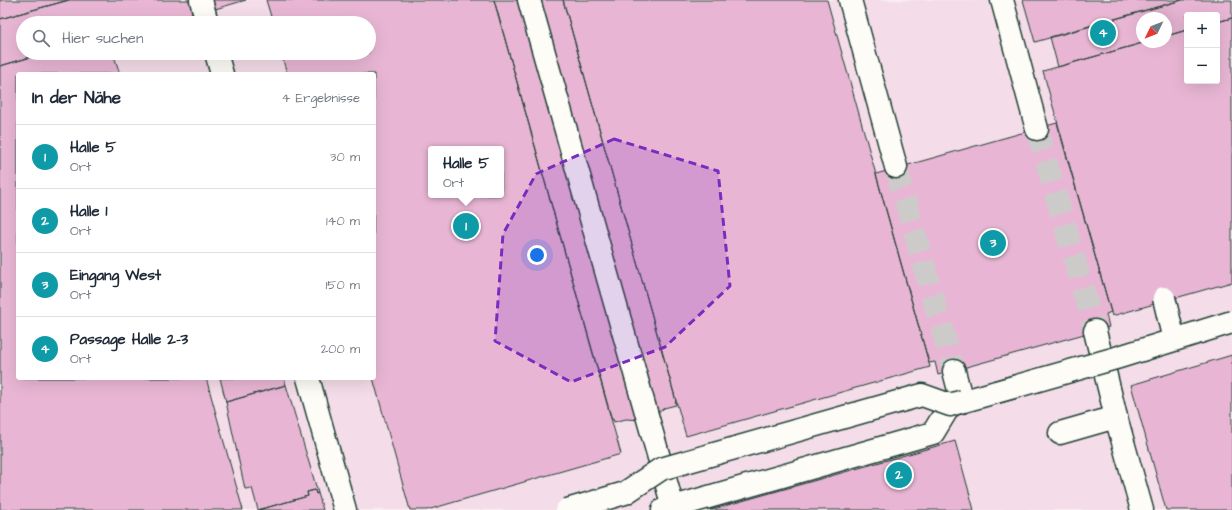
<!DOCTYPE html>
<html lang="de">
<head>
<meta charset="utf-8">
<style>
	:root { --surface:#fff; --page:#f2f2f3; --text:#1f2937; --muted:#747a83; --line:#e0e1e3; --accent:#b45309 }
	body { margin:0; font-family:"Architects Daughter",sans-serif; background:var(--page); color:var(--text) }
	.controls { position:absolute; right:12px; top:12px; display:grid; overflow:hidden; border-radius:4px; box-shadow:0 4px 16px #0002 }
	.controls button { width:36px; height:36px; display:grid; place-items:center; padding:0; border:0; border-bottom:1px solid var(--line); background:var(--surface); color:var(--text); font:20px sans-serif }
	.compass { position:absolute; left:1136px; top:12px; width:36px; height:36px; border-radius:50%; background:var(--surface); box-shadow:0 4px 16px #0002; rotate:227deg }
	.you { position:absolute; left:537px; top:255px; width:14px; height:14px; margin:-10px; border:3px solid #fff; border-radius:50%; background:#1a73e8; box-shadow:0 0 0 6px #1a73e833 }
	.badge { display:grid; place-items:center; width:26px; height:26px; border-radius:50%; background:var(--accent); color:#fff; font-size:13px; font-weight:700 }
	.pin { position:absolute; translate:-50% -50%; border:2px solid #fff; box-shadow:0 1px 4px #0006 }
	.popup { position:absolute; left:428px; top:146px; width:76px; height:52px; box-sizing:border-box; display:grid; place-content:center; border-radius:4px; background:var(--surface); filter:drop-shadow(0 1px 3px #0005); font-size:13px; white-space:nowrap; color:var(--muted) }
	.popup b { font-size:15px; color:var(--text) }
	.popup::after { content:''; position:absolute; left:50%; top:100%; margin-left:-8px; border:8px solid transparent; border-top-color:var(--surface) }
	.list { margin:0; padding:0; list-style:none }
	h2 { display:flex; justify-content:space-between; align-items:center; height:52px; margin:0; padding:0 16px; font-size:17px }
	h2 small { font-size:13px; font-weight:400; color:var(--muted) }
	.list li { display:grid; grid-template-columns:26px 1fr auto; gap:12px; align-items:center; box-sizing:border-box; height:64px; padding:0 16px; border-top:1px solid var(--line) }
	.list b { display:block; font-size:15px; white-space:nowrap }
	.list p { margin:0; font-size:13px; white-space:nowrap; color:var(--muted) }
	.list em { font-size:13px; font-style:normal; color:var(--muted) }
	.icon { flex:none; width:22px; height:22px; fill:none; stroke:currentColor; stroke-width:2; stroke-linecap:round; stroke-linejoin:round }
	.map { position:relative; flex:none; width:1232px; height:510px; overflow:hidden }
	.search { position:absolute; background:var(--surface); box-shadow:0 4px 16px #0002; left:16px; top:16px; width:360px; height:44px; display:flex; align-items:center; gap:10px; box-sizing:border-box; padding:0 14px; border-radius:22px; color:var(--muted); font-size:15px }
	.panel { position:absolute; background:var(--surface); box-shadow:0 4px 16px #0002; left:16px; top:72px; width:360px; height:308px; border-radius:4px }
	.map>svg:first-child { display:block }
	.built { fill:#f4dde8; fill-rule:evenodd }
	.building { fill:#e8b6d4; stroke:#1f3d34; fill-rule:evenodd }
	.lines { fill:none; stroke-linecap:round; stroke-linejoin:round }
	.minor-tunnel { stroke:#cdcbca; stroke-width:22; stroke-dasharray:22 11; stroke-linecap:butt }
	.minor-casing { stroke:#1f3d34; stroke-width:25 }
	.minor { stroke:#fdfcf7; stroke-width:22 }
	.minor-bridge-casing { stroke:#1f3d34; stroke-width:25; stroke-linecap:butt }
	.minor-bridge { stroke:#fdfcf7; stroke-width:22 }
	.marked { fill:#7b2cbf; fill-opacity:0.2; stroke:#7b2cbf; stroke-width:3; stroke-dasharray:8 5; stroke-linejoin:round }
</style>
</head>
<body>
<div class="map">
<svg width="1232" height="510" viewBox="0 0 1232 510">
	<rect width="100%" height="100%" fill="#f9eef0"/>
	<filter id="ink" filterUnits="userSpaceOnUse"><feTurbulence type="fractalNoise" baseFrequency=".025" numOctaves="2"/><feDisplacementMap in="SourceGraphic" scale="8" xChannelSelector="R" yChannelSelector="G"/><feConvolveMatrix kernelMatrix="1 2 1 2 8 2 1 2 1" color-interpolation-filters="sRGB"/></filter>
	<g filter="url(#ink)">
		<path class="built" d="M 0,0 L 1232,0 L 1232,510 L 0,510 ZM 1187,15 L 1217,15 L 1217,81 L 1187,81 ZM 1142,18 L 1166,18 L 1166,42 L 1142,42 ZM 23,23 L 369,23 L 369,53 L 23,53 ZM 18,74 L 374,74 L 374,378 L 18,378 ZM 431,149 L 501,149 L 501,195 L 431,195 Z"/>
		<path class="building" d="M 0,0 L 69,0 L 0,19 Z
			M 69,0 L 194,0 L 198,12 L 159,23 L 23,23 L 23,53 L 45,53 L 0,66 L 0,19 Z
			M 194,0 L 246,0 L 198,14 Z
			M 266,0 L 494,0 L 621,454 L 427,510 L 410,510 L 373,378 L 374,74 L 287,74 L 281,53 L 369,53 L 369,23 L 273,23 ZM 431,149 L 501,149 L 501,195 L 431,195 Z
			M 494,0 L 563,0 L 676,401 L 675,402 L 676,405 L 664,408 L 656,415 L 642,420 L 626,419 L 614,422 L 613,419 L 612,420 Z
			M 563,0 L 827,0 L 930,367 L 686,436 Z
			M 1023,0 L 1182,0 L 1035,42 Z
			M 1182,0 L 1232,0 L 1232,18 L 1217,22 L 1217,15 L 1187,15 L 1187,30 L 1166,36 L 1166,18 L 1142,18 L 1142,42 L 1146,42 L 1058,67 L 1050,37 Z
			M 1232,18 L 1232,282 L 1112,316 L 1043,71 L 1146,42 L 1166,42 L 1166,36 L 1187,30 L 1187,81 L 1217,81 L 1217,22 Z
			M 45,53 L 113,53 L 120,74 L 18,74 L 18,378 L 206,378 L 243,510 L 0,510 L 0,66 Z
			M 1057,123 L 1111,312 L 1106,314 L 1109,327 L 938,375 L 935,362 L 929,363 L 876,174 Z
			M 1232,355 L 1232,510 L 1166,510 L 1131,385 Z
			M 220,378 L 284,378 L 286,385 L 226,402 Z
			M 286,385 L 318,493 L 316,494 L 315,490 L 307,492 L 308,496 L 258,510 L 252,488 L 245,489 L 226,402 Z
			M 955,441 L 974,510 L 710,510 Z
			M 315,490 L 316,494 L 318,493 L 323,510 L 258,510 L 308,496 L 307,492 Z"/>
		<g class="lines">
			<path class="minor-tunnel" d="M 1037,129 L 1095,331
				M 896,167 L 954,371"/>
			<defs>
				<path id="minor" d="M 201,0 L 207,23
					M 529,0 L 673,507
					M 850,0 L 896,167
					M 1002,0 L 1037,129
					M 216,53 L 222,74
					M 1095,331 L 1116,417 L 1142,510
					M 954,371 L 962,402
					M 308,378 L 345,510
					M 946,404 L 950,405 L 1014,387
					M 1060,433 L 1116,417
					M 663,510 L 933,433 L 950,405"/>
			</defs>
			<use href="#minor" class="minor-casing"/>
			<use href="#minor" class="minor"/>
			<defs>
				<path id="minor-bridge" d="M 1164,298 L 1174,340
					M 996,392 L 1116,358 L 1232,322
					M 567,510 L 625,493 L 661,469 L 922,395 L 950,405 L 963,401"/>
			</defs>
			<use href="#minor-bridge" class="minor-bridge-casing"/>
			<use href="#minor-bridge" class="minor-bridge"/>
		</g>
	</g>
	<path class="marked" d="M 614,139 L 718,171 L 730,286 L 665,347 L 571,382 L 495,341 L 503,234 L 536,174 Z"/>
</svg>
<div class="controls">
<button>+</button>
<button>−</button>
</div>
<svg class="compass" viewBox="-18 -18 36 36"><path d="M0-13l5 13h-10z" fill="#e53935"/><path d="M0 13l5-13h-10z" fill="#747a83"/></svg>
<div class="you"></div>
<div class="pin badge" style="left:466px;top:226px;background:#0f9aa8">1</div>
<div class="popup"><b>Halle 5</b>Ort</div>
<div class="pin badge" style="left:899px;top:475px;background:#0f9aa8">2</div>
<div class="pin badge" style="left:993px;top:243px;background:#0f9aa8">3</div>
<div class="pin badge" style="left:1103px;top:33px;background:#0f9aa8">4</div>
<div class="search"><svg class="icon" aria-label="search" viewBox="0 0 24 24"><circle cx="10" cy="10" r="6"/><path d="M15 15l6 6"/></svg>Hier suchen</div>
<section class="panel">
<h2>In der Nähe<small>4 Ergebnisse</small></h2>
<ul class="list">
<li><span class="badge" style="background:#0f9aa8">1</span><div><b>Halle 5</b><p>Ort</p></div><em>30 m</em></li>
<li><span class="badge" style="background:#0f9aa8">2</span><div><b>Halle 1</b><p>Ort</p></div><em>140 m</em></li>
<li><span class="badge" style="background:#0f9aa8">3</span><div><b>Eingang West</b><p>Ort</p></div><em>150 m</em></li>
<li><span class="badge" style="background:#0f9aa8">4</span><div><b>Passage Halle 2-3</b><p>Ort</p></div><em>200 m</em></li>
</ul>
</section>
</div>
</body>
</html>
